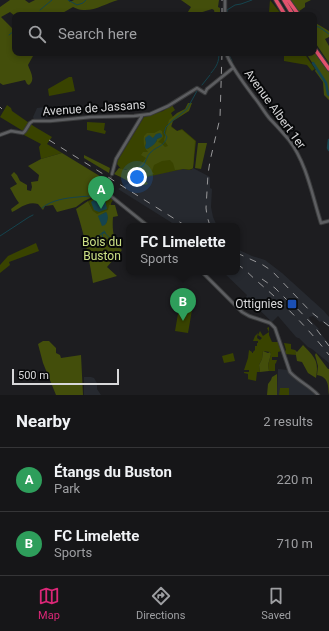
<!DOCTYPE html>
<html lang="en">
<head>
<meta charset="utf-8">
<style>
	:root { --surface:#161618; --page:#232325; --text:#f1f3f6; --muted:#9e9fa2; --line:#353537; --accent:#db2777 }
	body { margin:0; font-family:Roboto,sans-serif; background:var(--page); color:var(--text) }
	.scale { position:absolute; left:12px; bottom:10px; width:107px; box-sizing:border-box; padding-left:4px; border:2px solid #d8d8da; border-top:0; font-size:11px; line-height:14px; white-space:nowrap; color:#d8d8da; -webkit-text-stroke:3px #070809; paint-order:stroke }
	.you { position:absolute; left:137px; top:177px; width:14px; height:14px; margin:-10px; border:3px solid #fff; border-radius:50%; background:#1a73e8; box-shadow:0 0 0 6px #1a73e833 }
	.badge { display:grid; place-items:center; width:26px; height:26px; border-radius:50%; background:var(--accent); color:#fff; font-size:13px; font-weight:700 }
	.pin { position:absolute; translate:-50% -33px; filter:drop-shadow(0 1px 2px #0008) }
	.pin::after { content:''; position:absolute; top:21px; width:14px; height:12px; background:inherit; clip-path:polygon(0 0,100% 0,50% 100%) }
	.popup { position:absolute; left:126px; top:223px; width:114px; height:52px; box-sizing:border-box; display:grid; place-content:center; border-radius:8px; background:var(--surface); filter:drop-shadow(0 1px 3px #0005); font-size:13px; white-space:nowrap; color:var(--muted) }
	.popup b { font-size:15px; color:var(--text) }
	.popup::after { content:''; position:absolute; left:50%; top:100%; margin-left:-8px; border:8px solid transparent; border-top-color:var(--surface) }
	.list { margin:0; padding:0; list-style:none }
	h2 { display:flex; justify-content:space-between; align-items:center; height:52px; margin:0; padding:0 16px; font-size:17px }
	h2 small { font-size:13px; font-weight:400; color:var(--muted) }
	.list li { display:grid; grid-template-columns:26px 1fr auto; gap:12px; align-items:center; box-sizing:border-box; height:64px; padding:0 16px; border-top:1px solid var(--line) }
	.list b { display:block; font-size:15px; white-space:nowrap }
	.list p { margin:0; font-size:13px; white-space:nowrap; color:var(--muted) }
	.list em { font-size:13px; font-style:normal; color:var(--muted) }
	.icon { flex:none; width:22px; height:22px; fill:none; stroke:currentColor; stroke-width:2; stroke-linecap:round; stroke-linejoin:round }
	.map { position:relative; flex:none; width:329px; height:395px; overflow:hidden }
	.search { position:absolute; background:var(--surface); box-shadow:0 2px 6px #0003; left:12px; right:12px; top:12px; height:44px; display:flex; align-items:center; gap:10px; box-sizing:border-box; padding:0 14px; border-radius:8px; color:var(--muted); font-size:15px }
	.sheet { height:180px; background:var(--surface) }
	nav { display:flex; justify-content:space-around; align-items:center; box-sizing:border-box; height:56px; border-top:1px solid var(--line); background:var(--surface); font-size:11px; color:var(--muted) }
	nav a { display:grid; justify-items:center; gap:2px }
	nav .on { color:var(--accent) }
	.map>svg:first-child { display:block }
	.built { fill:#26292f }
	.green { fill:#394300 }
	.forest { fill:#434e0b; fill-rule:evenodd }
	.water { fill:#15444e }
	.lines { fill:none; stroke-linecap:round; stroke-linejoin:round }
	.stream { stroke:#15444e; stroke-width:1 }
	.river { stroke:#15444e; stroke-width:2.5 }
	.secondary-tunnel { stroke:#39393c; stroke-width:2.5; stroke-dasharray:2.5 1; stroke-linecap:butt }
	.secondary-casing { stroke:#393a3b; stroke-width:4.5 }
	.highway-casing { stroke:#393a3b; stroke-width:5.5 }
	.secondary { stroke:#5d5e61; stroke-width:2.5 }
	.highway { stroke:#e2526d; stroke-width:3.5 }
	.rail { stroke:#98989a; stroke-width:1; stroke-dasharray:7 7; stroke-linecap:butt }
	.transit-dot { fill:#1a4fb4; stroke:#070809; stroke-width:1.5 }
	.labels { text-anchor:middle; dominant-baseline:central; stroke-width:4; stroke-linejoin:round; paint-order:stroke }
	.street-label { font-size:12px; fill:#d8d8da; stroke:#070809 }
	.park-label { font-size:12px; fill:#cde186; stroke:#070809 }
	.poi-label { font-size:12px; fill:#d8d8da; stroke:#070809; text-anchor:end }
</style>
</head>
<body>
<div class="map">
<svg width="329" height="395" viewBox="0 0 329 395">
	<rect width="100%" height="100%" fill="#1d1d20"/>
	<path class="built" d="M 46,107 L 47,117 L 45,117 L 45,120 L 34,119 L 33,117 L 37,108 Z
		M 193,168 L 210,177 L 210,188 L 212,189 L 211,207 L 213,217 L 217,226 L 177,226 L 118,189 L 141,177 L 183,169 L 191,170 Z
		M 237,249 L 252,256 L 265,260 L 282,273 L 324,311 L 329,317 L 329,327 L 321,321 L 320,322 L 313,316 L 309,317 L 310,320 L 319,329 L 318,330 L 329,344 L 329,363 L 312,349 L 308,347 L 299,338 L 298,338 L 296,337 L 278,316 L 272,322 L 246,297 L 247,295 L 223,272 L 237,272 Z
		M 278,369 L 288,370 L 294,378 L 312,391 L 316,395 L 277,395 Z
		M 84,377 L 91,377 L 94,378 L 97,383 L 97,389 L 101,395 L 84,395 Z"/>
	<path class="green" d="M 270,0 L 282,15 L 267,15 L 269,13 Z
		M 284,53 L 304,53 L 315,69 L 312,71 L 307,65 L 284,61 Z
		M 69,77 L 72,77 L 75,91 L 49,96 L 48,89 Z
		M 7,105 L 11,108 L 12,111 L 35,127 L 52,137 L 47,144 L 62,153 L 41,159 L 39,147 L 41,144 L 24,135 L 23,131 L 0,117 Z
		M 172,105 L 175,110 L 171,113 L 174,119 L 170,125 L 177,131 L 182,129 L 196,141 L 193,168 L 192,169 L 189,170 L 183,169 L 142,178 L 130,170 L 121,169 L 117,164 L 118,160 L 144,117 L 163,111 Z
		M 87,122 L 105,123 L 104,130 L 106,131 L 105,134 L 87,130 Z
		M 103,195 L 108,195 L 113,200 L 111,203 L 109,230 L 103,233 L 88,201 Z
		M 36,243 L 39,251 L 9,262 L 10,265 L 0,273 L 0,275 L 0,265 L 8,256 Z
		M 179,308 L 192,310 L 188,333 L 175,331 Z
		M 269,327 L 269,335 L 272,342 L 279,342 L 282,351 L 278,352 L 278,357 L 272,357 L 272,360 L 277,360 L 276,363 L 275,364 L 275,371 L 269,371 L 268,365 L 271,354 L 270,352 L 263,351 L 262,359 L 259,365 L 260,372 L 257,372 L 256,381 L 247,379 L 248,379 L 248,374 L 244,373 L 244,372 L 249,372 L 249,370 L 244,370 L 248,358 L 249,350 L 252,352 L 252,353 L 253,353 L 253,352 L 255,350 L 255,346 L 257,346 L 257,343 L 258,343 L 258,341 L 253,341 L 255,336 L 258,333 L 257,338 L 260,340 L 262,338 L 258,335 L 260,331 L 263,336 L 269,332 L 267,328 Z
		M 284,343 L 291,344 L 291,349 L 295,350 L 296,355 L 285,354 L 284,352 L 286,350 Z
		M 233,353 L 235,361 L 224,363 L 222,356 Z
		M 280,388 L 289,388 L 289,395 L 279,395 Z"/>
	<path class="forest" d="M 10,0 L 25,0 L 29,3 L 35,0 L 68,0 L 70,2 L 74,0 L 118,0 C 107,3 95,11 83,10 C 79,10 76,8 73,7 L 59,15 L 15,15 L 15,16 L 10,12 L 1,17 L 12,28 L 15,28 L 15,53 L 33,53 L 33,56 L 28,65 C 30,71 36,80 29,85 L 27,84 L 25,80 L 3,85 L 0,83 L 0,7 Z
		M 181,0 L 219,0 L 218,7 L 220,8 L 220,15 L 215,15 L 214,10 L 212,9 L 193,15 L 186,15 L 191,7 Z
		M 286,0 L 311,0 L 305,3 L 305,7 L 295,14 Z
		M 314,22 L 329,31 L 329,37 L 325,39 L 329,46 L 329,63 L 314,41 Z
		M 314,51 L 329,71 L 329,100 L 324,95 L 323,82 L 315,71 L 316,69 L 306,53 L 314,53 Z
		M 188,103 L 192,103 L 189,111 L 173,121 L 171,127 L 177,131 L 182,130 L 195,141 L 193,168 L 191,169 L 183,169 L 175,170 L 173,163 L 170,160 L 162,161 L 154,165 L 152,171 L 154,174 L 143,177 L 148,184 C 137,188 124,178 114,174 L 119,168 L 126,170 L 131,168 L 137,168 L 142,163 L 146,158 L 141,155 L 143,152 L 148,152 C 144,148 143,142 144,136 L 147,133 L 154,133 L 160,130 L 162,131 L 163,137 L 158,142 L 161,143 L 165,147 L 168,146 L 164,140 L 169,120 L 177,113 L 185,109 ZM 160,133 L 162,137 L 157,139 L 157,141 L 148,149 L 145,146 L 146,143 L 145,139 L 153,138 L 157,134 Z
		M 198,143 L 207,143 L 201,169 L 195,168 Z
		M 62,153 L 103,178 L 104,185 L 101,193 L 84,201 L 76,207 L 57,212 L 53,205 L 45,206 L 43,210 L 38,204 C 27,201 21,208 12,212 L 11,209 L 19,203 C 15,198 13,193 10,188 L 17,184 L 11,175 L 14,172 L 17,175 L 20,181 L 27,185 L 27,190 L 31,191 L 32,187 L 31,182 L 38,181 L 39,175 L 28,166 L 41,159 Z
		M 84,155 L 110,168 L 109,173 L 84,158 Z
		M 88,201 L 93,211 L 97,214 L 108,210 L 109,205 L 115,205 L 118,216 L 113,217 C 112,229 113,242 122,250 L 107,267 L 117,276 L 93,283 C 89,258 84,233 76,209 ZM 106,212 L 108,218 L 106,224 L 98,216 Z
		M 43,341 L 49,341 L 56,348 L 56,353 L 60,355 L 61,358 L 81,355 L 83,395 L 56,395 L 43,363 L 38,344 Z
		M 303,345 C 315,358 319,360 316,378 L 308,373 L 302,362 L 297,361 L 295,350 L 297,352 Z
		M 263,351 L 268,353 L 270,352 L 271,354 L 268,365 L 269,371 L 260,372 L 259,365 L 262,359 Z
		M 316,353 L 328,369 L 329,369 L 329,395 C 328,386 329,377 317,375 L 318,366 L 315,355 Z
		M 277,374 L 277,395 L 267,395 L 268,384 L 271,380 L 272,377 Z"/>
	<path class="water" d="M 160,133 L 162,135 L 162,137 L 157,139 C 157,143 150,148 146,149 L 145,147 L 146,143 L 145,138 L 149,135 L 153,138 L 156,134 Z
		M 103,195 L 104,195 L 107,209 L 99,212 L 94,210 L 91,202 C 95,198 99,198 103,195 Z
		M 106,212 C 109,215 108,222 105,225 L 102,226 L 98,216 Z"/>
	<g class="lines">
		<path class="stream" d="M 68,0 L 77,5 L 83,3 L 86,0
			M 40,10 L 52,0
			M 227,10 L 235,5 L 241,4 L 252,0
			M 227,10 L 227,15
			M 314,26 L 319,27 L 329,34
			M 9,35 L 15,30
			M 228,53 L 232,61
			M 211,73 C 217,66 219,62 219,53
			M 202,85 L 210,75
			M 136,169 L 143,166 C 146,162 147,155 151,152 C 157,146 164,147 167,137 L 164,133 L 166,127 L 172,121 L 187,109 L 197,91
			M 42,208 C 51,200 66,198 78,197 C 83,196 89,197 93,195 C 100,193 101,189 106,186
			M 104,231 C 106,236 110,237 113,242
			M 104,233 L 102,234 L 103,239 L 105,240 L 104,242
			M 0,236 L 29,217 L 33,215
			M 94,240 L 103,232 L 105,233"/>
		<path class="river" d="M 313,63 L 326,83 L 328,94 L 329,95
			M 329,140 L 328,148 L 329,150"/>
		<path class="secondary-tunnel" d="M 109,182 L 112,174"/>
		<defs>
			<path id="secondary" d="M 225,15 L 225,0
				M 226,53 C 232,69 244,83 254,97 C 260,104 264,112 270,119 C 277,126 283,133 289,140 C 307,164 312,195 321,223 L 329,221
				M 0,135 L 11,131 L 23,133 L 25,131 L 30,123 L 33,121 L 50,121 L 91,117 L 134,116 L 150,114 L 168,106 L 197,88 L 205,93 L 207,89 L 233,68
				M 112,174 L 116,159 L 142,116
				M 104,193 L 104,190 L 107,189 L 109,182
				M 107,193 L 148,226
				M 202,272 L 242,312 L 249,316 L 270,323 L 275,328 L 290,372 C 298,381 310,386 318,395"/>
			<path id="highway" d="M 276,0 L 285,15
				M 284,0 L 293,15
				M 288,0 L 298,14
				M 314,48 L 329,69"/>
		</defs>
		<use href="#secondary" class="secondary-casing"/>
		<use href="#highway" class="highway-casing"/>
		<use href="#secondary" class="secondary"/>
		<use href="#highway" class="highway"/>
		<path class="rail" d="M 222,15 L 222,0
			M 0,107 L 2,109
			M 49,140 L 186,226
			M 210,226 L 207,216 L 206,208 L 208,174 L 210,161 L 220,118 L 222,53
			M 237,253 L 263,265 L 272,271 L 311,312 L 329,326
			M 237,264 C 245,269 251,276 258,282 C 285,305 307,327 329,355
			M 262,279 L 275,288 L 290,303
			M 288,299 L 314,326 L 329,346"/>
	</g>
	<rect class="transit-dot" x="287" y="299" width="10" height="10" rx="2"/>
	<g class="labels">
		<g class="street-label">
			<text transform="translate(94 108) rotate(-4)">Avenue de Jassans</text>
			<text transform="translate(275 109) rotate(54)">Avenue Albert 1er</text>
		</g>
		<g class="park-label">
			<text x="102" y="242">Bois du<tspan x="102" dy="14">Buston</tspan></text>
		</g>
		<g class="poi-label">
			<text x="283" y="304">Ottignies</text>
		</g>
	</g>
</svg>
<div class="scale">500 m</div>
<div class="you"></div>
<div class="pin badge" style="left:101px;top:209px;background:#2e9e5b">A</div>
<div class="pin badge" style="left:183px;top:321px;background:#2e9e5b">B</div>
<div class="popup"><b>FC Limelette</b>Sports</div>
<div class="search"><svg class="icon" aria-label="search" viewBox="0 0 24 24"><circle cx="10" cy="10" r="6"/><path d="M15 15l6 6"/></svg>Search here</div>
</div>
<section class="sheet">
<h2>Nearby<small>2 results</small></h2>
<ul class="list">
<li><span class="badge" style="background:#2e9e5b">A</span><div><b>Étangs du Buston</b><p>Park</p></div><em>220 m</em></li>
<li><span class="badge" style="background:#2e9e5b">B</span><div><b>FC Limelette</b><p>Sports</p></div><em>710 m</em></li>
</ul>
</section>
<nav>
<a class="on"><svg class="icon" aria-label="map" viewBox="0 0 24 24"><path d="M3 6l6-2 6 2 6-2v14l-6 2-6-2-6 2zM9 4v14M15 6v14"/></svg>Map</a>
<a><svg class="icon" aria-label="directions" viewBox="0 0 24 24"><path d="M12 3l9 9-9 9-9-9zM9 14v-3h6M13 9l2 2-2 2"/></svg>Directions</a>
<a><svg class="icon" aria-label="saved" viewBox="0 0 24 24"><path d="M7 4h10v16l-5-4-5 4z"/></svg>Saved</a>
</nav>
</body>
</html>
